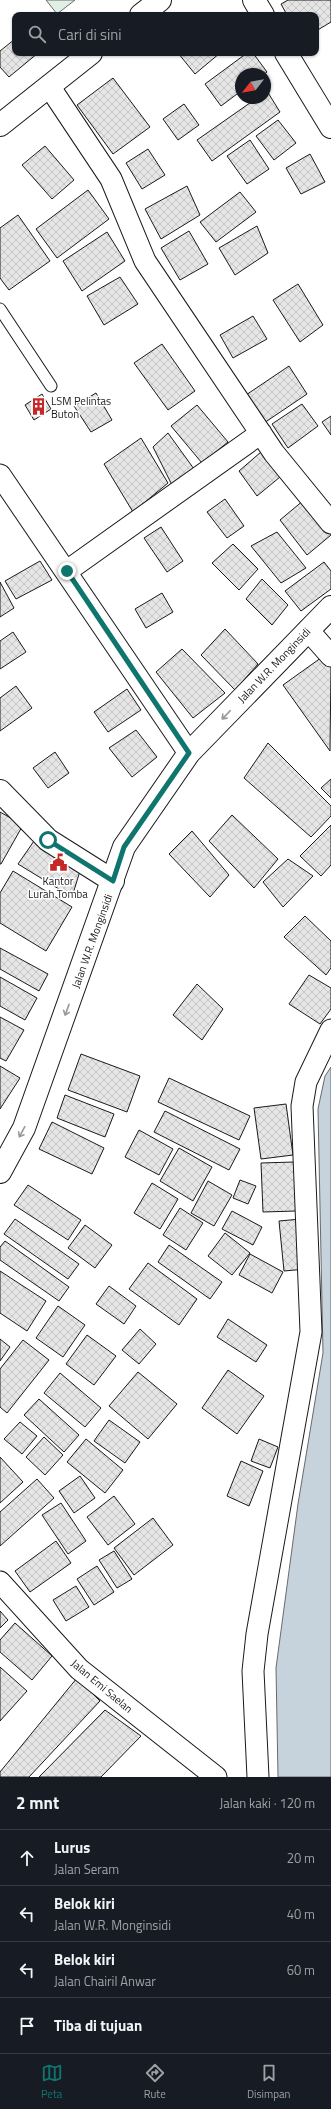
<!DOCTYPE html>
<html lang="id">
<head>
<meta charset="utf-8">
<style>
	:root { --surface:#171b24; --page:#20242c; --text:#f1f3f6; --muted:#9ea1a6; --line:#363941; --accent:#0f766e }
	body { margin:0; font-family:"Titillium Web",sans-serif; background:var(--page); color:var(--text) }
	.compass { position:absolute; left:235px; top:68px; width:36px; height:36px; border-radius:50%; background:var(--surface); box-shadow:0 1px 3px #0004; rotate:239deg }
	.stop { position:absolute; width:12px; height:12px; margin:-9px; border:3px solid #0f766e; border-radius:50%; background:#fff }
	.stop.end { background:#0f766e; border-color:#fff; box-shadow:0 1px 4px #0008 }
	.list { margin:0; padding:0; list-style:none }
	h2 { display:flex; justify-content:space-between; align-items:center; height:52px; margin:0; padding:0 16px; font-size:17px }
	h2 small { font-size:13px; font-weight:400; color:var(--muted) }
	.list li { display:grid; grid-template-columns:26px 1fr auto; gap:12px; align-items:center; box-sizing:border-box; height:56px; padding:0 16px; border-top:1px solid var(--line) }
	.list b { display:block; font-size:15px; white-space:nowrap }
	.list p { margin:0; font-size:13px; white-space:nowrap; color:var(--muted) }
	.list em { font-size:13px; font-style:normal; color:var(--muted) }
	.icon { flex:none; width:22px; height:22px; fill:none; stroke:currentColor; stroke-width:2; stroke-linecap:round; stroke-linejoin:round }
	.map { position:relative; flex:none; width:331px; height:1777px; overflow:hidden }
	.search { position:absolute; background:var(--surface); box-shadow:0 1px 3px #0004; left:12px; right:12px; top:12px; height:44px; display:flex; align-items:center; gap:10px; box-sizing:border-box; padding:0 14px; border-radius:8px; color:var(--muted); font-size:15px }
	.sheet { height:276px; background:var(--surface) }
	nav { display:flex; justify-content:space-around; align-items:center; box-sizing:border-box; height:56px; border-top:1px solid var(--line); background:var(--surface); font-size:11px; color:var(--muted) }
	nav a { display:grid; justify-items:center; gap:2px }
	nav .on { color:var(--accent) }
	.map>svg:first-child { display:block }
	.pitch { fill:#e0efe3; stroke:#6a6a6a }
	.water { fill:#c6d2dc; stroke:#6a6a6a }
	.building { fill:url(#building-cross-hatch); stroke:#1a1a1a }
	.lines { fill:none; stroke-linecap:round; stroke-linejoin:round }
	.service-casing { stroke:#1a1a1a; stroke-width:13 }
	.minor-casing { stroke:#1a1a1a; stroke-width:23 }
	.tertiary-casing { stroke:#1a1a1a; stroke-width:24 }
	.secondary-casing { stroke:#1a1a1a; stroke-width:24 }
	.service { stroke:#fff; stroke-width:11 }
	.minor { stroke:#fff; stroke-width:21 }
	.tertiary { stroke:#fff; stroke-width:22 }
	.secondary { stroke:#fff; stroke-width:22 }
	.oneway { stroke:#989898 }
	.route { stroke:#0f766e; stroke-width:5 }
	.labels { text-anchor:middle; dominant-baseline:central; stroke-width:3; stroke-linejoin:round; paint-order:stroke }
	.poi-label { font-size:11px; fill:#1a1a1a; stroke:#fff; text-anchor:start }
	.street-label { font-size:11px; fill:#1a1a1a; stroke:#fff }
</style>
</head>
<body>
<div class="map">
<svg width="331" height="1777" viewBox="0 0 331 1777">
	<defs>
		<pattern id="building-cross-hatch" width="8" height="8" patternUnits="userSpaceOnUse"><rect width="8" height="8" fill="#e6e6e6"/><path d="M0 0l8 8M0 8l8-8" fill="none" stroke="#c5c5c5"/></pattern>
	</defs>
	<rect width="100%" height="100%" fill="#fff"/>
	<path class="pitch" d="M 46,0 L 75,0 L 57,14 Z"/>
	<path class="water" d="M 331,1067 L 331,1777 L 278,1777 L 276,1668 L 298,1504 L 323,1353 L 318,1109 L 325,1076 Z"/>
	<path class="building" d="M 288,0 L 331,0 L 331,22 L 316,31 L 316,15 L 287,15 L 281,4 Z
		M 15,39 L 15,53 L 38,53 L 9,77 L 0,67 L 0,51 Z
		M 178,53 L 220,53 L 195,74 Z
		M 247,53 L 253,53 L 267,72 L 264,74 L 241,74 L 241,91 L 221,106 L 205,84 Z
		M 113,78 L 150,127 L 113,154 L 77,105 Z
		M 267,91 L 280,112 L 212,161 L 197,140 L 257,98 L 265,98 L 265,92 Z
		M 184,104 L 199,125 L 178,140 L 163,119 Z
		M 278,120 L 296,143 L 274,160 L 256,136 Z
		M 250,140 L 269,169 L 247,184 L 227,156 Z
		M 45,146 L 74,180 L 52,199 L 22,165 Z
		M 148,149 L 165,175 L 142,189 L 126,163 Z
		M 310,154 L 325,182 L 301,194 L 286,168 Z
		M 187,186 L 200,215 L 161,239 L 145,209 Z
		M 88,190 L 109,219 L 57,258 L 36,229 Z
		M 240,192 L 256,212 L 216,242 L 200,222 Z
		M 18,215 L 50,261 L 9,290 L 0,278 L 0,228 Z
		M 257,226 L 268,253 L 235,275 L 219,248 Z
		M 189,231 L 208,264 L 180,280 L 161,248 Z
		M 107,232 L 125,261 L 82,291 L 63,261 Z
		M 120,277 L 138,304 L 104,325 L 87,296 Z
		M 298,284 L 323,325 L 300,342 L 273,300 Z
		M 253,316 L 267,339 L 233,358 L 220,335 Z
		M 162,344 L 195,391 L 168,410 L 134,363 Z
		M 289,366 L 307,394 L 261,425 L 243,397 Z
		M 96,393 L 112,420 L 91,432 L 74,406 Z
		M 42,394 L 51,409 L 34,420 L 25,405 Z
		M 302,404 L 318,426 L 288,448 L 272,424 Z
		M 197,405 L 228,442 L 202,463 L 171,426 Z
		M 331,416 L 331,435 L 322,422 Z
		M 168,433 L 194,469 L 173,487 L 153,447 Z
		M 141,438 L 168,483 L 133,512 L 104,464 Z
		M 261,452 L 280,477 L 257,496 L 239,471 Z
		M 225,499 L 244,526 L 227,538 L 207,512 Z
		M 304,500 L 331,533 L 331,535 L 307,555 L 280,520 Z
		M 161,527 L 183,561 L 167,572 L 144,538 Z
		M 277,532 L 306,568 L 281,583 L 251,546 Z
		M 233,544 L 258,569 L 239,590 L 212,563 Z
		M 40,561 L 52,580 L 16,599 L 5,581 Z
		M 324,562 L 331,571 L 331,589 L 301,611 L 285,591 Z
		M 262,579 L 288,605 L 272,625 L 246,599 Z
		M 0,582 L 14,608 L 0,617 Z
		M 162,593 L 173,612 L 146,628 L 135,609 Z
		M 225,629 L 258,664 L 235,690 L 201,655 Z
		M 13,632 L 26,652 L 0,669 L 0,641 Z
		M 182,649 L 225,693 L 193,718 L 156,672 Z
		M 325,655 L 331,663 L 330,751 L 283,685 Z
		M 16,686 L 32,708 L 0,731 L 0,698 Z
		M 127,689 L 141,710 L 108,732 L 94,712 Z
		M 136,730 L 157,757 L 132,777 L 109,748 Z
		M 268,743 L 331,806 L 331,816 L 311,837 L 244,778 Z
		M 55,752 L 69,773 L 48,788 L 33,768 Z
		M 331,779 L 331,798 L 321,788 Z
		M 0,812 L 23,825 L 1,864 L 0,864 Z
		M 232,815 L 278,859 L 254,888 L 209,841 Z
		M 331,825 L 331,865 L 321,876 L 300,856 Z
		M 192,831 L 229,875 L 210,897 L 169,854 Z
		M 34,841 L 80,871 L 72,897 L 18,864 Z
		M 288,859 L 313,876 L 283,907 L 263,882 Z
		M 13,871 L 72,907 L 46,951 L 0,923 L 0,893 Z
		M 305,916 L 331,941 L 331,968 L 326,975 L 284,937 Z
		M 0,948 L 48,974 L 39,991 L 0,969 Z
		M 309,975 L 331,988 L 331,1009 L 320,1024 L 289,1004 Z
		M 0,977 L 37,998 L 25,1020 L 0,1006 Z
		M 197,984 L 223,1009 L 202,1040 L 173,1015 Z
		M 0,1017 L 24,1030 L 6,1061 L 0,1058 Z
		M 81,1054 L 140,1076 L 127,1112 L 68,1090 Z
		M 0,1066 L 20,1078 L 0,1109 Z
		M 169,1078 L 250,1116 L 239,1140 L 158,1102 Z
		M 65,1095 L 114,1114 L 105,1137 L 57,1118 Z
		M 286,1104 L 293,1155 L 261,1159 L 254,1108 Z
		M 165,1111 L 240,1149 L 229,1170 L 154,1132 Z
		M 52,1122 L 104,1148 L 92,1174 L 39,1149 Z
		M 139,1130 L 173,1149 L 159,1175 L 125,1157 Z
		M 179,1148 L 212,1167 L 193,1201 L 160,1181 Z
		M 294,1162 L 296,1211 L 263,1212 L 261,1163 Z
		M 240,1180 L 256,1186 L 248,1204 L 233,1198 Z
		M 208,1181 L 232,1195 L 214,1226 L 191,1213 Z
		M 152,1183 L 178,1199 L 160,1229 L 134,1213 Z
		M 28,1185 L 81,1220 L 68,1240 L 14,1205 Z
		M 180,1208 L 203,1223 L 186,1250 L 163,1235 Z
		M 232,1211 L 262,1227 L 253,1245 L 222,1229 Z
		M 15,1219 L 79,1264 L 68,1279 L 4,1234 Z
		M 301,1219 L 306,1269 L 284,1271 L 279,1221 Z
		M 85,1225 L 112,1245 L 95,1268 L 68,1248 Z
		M 225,1233 L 250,1253 L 232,1275 L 208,1256 Z
		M 5,1241 L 69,1287 L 59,1301 L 0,1260 L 0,1247 Z
		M 169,1245 L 222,1282 L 210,1299 L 158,1262 Z
		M 250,1254 L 283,1272 L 272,1293 L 239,1275 Z
		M 148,1263 L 197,1299 L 179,1325 L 129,1289 Z
		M 0,1271 L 46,1301 L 27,1331 L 0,1313 Z
		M 109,1286 L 136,1306 L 124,1324 L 96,1304 Z
		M 58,1306 L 85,1325 L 63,1357 L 36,1338 Z
		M 228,1319 L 267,1345 L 256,1362 L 217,1337 Z
		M 140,1329 L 156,1344 L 139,1364 L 122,1350 Z
		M 87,1335 L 116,1356 L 94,1385 L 66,1364 Z
		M 0,1339 L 10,1347 L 0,1361 Z
		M 23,1340 L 49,1360 L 7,1413 L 0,1407 L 0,1369 Z
		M 228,1370 L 264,1396 L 237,1434 L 202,1408 Z
		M 138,1372 L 177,1404 L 148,1439 L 109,1406 Z
		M 60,1373 L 101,1408 L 85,1427 L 44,1393 Z
		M 39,1399 L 79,1435 L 64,1452 L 24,1415 Z
		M 109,1420 L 140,1442 L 125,1463 L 94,1441 Z
		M 20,1422 L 37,1436 L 22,1454 L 4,1439 Z
		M 44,1437 L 63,1455 L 45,1475 L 26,1457 Z
		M 86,1439 L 123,1470 L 105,1493 L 67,1462 Z
		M 259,1439 L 278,1447 L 270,1468 L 251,1461 Z
		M 0,1457 L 23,1482 L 0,1503 Z
		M 241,1461 L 263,1471 L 249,1506 L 227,1496 Z
		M 80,1476 L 95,1498 L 74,1513 L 59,1491 Z
		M 37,1479 L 54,1498 L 0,1546 L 0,1512 Z
		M 114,1496 L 135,1524 L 108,1545 L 87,1517 Z
		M 61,1503 L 86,1541 L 68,1554 L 42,1515 Z
		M 153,1518 L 173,1545 L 134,1575 L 114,1548 Z
		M 56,1541 L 71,1563 L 30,1592 L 15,1571 Z
		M 114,1551 L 132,1579 L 117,1588 L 99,1560 Z
		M 97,1566 L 114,1592 L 94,1605 L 77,1579 Z
		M 76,1586 L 89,1607 L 66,1621 L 53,1600 Z
		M 0,1611 L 8,1620 L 0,1628 Z
		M 15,1623 L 52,1656 L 32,1680 L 0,1652 L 0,1640 Z
		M 0,1667 L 27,1691 L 0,1721 Z
		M 77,1678 L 100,1701 L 29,1777 L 0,1777 L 0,1772 Z
		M 105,1710 L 141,1736 L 101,1777 L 39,1777 Z"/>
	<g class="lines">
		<defs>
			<path id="service" d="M 0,309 L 51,386"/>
			<path id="minor" d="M 49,86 L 111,179 L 145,261 L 274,453 L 331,523
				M 0,475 L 189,753
				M 67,571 L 261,433
				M 308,630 L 331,656
				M 0,1582 L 79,1669 L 216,1777
				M 258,1777 L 253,1671 L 257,1634 L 311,1332 L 302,1106 L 306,1082 L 331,1030"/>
			<path id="tertiary" d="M 254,0 L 263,15
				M 286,53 L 331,127
				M 0,791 L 48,840 L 113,881"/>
			<path id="secondary" d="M 141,15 L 160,0
				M 0,125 L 91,53
				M 0,1172 L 24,1128 L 124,847 L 189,753 L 331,607"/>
		</defs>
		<use href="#service" class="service-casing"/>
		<use href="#minor" class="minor-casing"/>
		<use href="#tertiary" class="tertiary-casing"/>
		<use href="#secondary" class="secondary-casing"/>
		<use href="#service" class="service"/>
		<use href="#minor" class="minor"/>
		<use href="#tertiary" class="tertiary"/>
		<use href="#secondary" class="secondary"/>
	</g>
	<defs><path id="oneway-shaft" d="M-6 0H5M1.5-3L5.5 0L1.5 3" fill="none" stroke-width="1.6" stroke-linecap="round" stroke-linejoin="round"/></defs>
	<g class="oneway">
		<use href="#oneway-shaft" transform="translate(226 715) rotate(134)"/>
		<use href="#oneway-shaft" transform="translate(67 1010) rotate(110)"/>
		<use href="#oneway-shaft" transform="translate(22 1132) rotate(118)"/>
	</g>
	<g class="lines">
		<path class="route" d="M 48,840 L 113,881 L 124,847 L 189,753 L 67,571"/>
	</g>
	<defs>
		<symbol id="building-bare" viewBox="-9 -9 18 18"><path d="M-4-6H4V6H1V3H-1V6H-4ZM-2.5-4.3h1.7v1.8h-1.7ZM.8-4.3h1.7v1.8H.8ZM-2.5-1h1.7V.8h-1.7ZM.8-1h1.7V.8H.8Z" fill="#c62828" stroke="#fff" stroke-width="2.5" paint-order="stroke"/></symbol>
		<symbol id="civic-bare" viewBox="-9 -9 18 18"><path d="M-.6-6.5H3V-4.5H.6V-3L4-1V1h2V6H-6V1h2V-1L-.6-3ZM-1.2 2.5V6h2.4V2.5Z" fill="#c62828" stroke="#fff" stroke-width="2.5" paint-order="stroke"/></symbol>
	</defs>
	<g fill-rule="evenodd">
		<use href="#building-bare" x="26" y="394" width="25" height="25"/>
		<use href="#civic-bare" x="46" y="850" width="25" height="25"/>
	</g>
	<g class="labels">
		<g class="poi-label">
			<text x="51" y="401">LSM Pelintas<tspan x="51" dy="13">Buton</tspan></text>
			<text x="58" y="881" text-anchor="middle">Kantor<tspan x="58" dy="13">Lurah Tomba</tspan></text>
		</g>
		<g class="street-label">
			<text transform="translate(274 665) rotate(-46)">Jalan W.R. Monginsidi</text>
			<text transform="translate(92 941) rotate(-70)">Jalan W.R. Monginsidi</text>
			<text transform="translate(102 1686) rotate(40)">Jalan Emi Saelan</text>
		</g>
	</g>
</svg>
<svg class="compass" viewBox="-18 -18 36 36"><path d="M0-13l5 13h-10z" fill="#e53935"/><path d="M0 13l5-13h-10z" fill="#9ea1a6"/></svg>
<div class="stop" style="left:48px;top:840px"></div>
<div class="stop end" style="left:67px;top:571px"></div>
<div class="search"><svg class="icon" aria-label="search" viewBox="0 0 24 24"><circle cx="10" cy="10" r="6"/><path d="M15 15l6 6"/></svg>Cari di sini</div>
</div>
<section class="sheet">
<h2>2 mnt<small>Jalan kaki · 120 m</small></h2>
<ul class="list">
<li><svg class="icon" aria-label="ahead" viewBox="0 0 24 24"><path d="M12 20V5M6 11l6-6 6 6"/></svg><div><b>Lurus</b><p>Jalan Seram</p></div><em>20 m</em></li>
<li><svg class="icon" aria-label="left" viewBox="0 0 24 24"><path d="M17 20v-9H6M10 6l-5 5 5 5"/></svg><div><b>Belok kiri</b><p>Jalan W.R. Monginsidi</p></div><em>40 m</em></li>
<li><svg class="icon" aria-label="left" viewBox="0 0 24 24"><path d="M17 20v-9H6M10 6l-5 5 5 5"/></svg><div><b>Belok kiri</b><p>Jalan Chairil Anwar</p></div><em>60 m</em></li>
<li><svg class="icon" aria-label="arrive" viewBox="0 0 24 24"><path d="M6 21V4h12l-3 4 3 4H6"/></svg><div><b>Tiba di tujuan</b></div></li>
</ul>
</section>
<nav>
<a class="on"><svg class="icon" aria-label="map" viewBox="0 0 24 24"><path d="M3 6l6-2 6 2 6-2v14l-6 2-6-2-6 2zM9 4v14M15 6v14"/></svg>Peta</a>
<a><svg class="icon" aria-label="directions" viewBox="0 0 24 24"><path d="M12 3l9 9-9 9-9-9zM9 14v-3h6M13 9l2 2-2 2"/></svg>Rute</a>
<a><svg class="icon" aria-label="saved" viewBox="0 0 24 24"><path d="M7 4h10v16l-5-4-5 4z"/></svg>Disimpan</a>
</nav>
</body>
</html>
